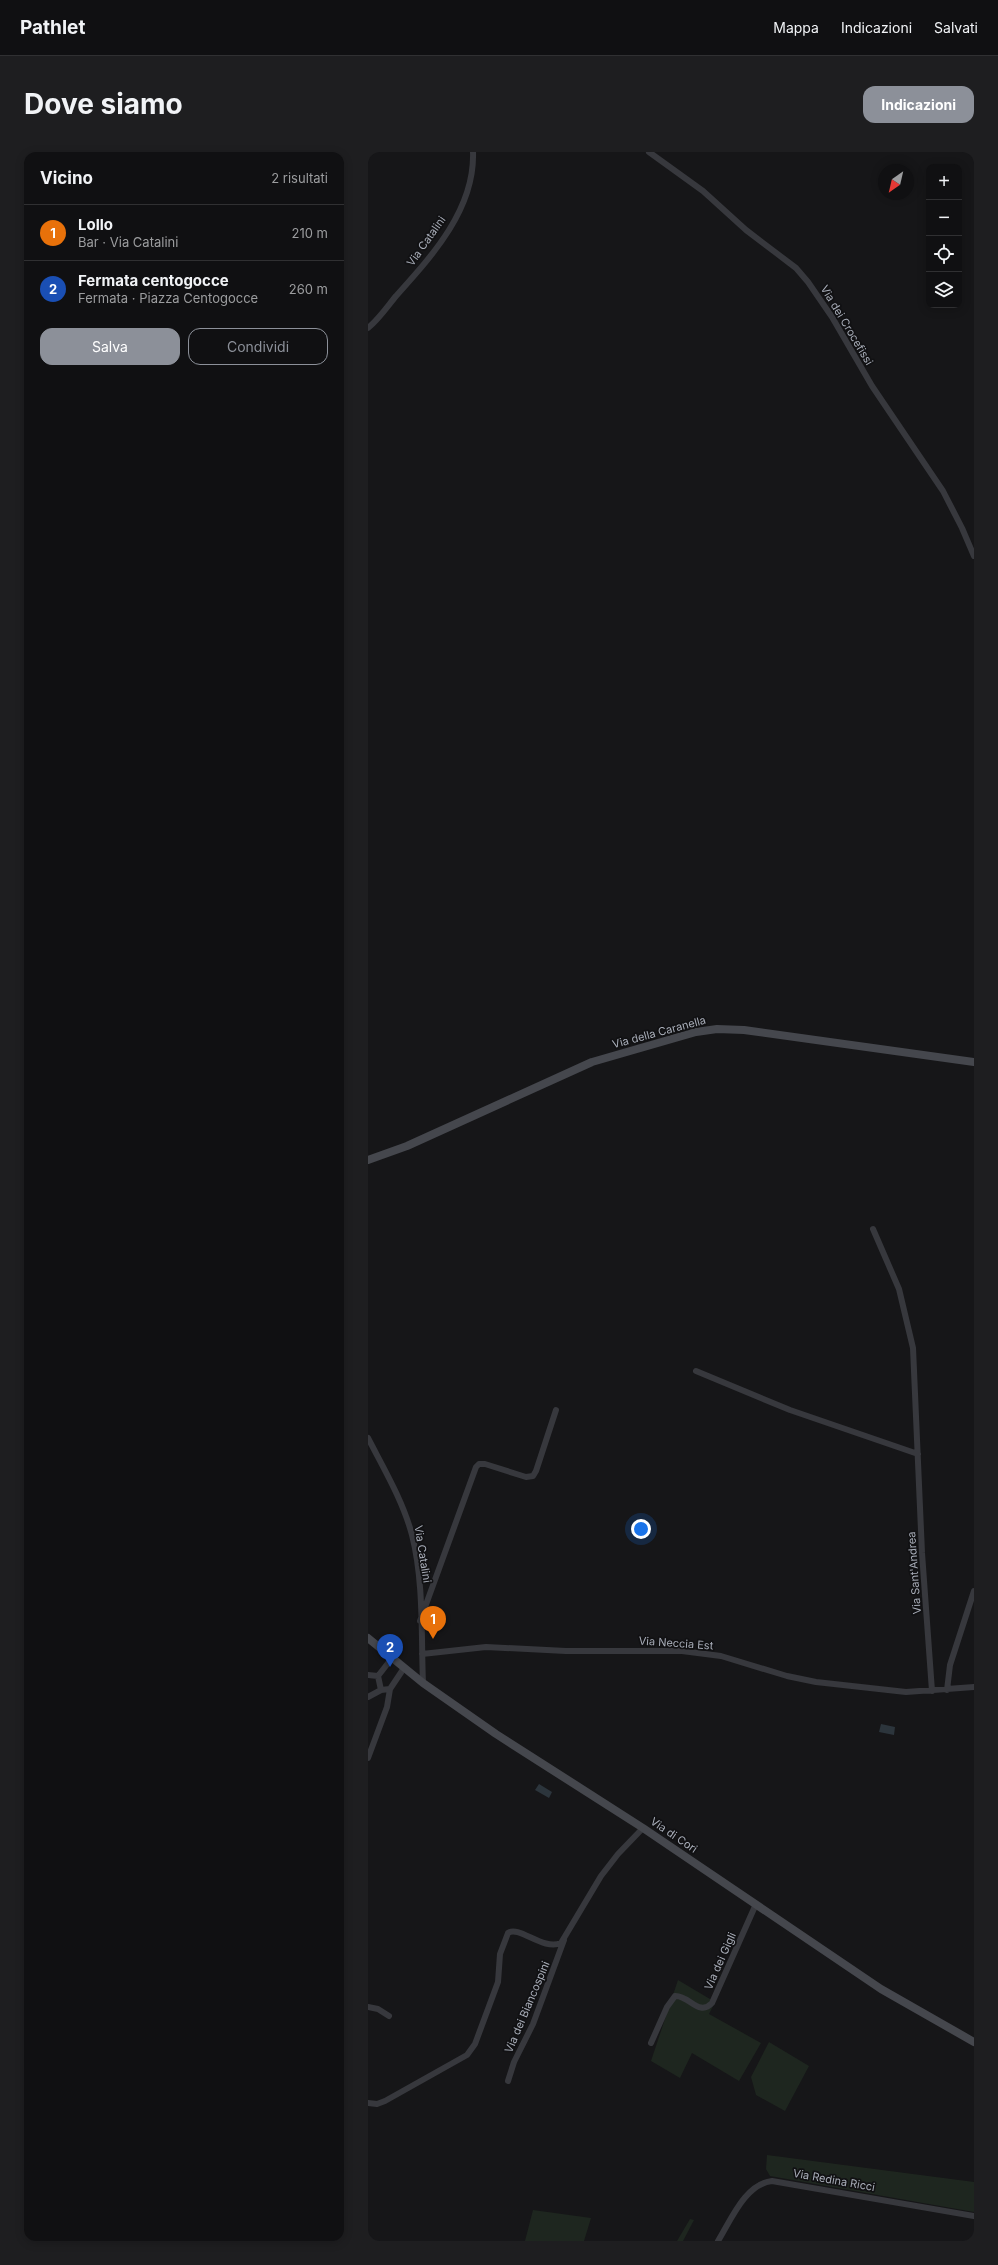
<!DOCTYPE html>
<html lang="it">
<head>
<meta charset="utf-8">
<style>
	:root { --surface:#101012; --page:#1e1e20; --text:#f1f3f6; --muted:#9c9d9f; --line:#303032; --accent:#8c9099 }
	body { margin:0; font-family:Inter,sans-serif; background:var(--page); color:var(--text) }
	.controls { position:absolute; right:12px; top:12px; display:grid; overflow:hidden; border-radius:8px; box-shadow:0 2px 10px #0003 }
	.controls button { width:36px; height:36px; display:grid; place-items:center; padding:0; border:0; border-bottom:1px solid var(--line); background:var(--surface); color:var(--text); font:20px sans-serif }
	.compass { position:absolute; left:510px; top:12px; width:36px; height:36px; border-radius:50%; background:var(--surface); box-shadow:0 2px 10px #0003; rotate:214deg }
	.you { position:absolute; left:273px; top:1377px; width:14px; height:14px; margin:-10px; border:3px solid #fff; border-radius:50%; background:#1a73e8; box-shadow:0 0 0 6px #1a73e833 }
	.badge { display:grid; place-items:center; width:26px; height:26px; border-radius:50%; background:var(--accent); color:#fff; font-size:13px; font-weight:700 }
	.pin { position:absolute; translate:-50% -33px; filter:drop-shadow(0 1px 2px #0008) }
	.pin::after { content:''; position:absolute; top:21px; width:14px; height:12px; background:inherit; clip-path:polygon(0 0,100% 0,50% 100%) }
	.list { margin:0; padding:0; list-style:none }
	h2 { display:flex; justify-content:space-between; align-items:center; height:52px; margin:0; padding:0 16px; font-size:17px }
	h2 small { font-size:13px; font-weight:400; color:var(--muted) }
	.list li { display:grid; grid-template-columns:26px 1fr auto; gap:12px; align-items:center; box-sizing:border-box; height:56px; padding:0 16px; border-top:1px solid var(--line) }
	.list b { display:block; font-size:15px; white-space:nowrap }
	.list p { margin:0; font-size:13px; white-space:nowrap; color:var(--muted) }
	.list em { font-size:13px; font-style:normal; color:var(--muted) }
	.actions { display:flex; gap:8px; padding:12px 16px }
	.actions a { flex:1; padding:9px 0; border:1px solid var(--accent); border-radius:12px; text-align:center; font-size:14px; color:var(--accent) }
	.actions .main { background:var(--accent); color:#fff }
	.icon { flex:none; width:22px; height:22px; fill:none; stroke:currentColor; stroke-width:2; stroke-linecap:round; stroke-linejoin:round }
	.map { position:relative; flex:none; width:606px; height:2089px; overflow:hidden; border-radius:12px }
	header { display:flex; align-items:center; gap:24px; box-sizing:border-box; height:56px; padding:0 20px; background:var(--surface); border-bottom:1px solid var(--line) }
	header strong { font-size:19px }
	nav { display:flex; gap:22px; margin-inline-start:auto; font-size:14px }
	.intro { display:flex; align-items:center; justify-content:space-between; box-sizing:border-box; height:96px; padding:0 24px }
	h1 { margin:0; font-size:28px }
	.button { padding:10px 18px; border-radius:12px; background:var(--accent); color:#fff; font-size:14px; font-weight:700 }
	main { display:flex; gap:24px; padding:0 24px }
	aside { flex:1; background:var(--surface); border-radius:12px; box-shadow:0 2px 10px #0003 }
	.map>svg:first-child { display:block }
	.green { fill:#1e261f }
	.water { fill:#2c353c }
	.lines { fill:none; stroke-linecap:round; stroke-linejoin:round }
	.street { stroke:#37383d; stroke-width:6 }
	.secondary { stroke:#45474d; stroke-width:8 }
	.labels { text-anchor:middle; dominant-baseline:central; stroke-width:3.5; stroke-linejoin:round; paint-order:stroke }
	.street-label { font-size:11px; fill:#a8adb8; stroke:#111113 }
</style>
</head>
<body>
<header>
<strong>Pathlet</strong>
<nav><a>Mappa</a><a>Indicazioni</a><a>Salvati</a></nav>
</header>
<div class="intro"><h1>Dove siamo</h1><a class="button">Indicazioni</a></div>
<main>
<aside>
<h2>Vicino<small>2 risultati</small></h2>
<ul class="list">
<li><span class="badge" style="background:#e8710a">1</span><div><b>Lollo</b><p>Bar · Via Catalini</p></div><em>210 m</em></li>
<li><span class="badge" style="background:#1a4fb4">2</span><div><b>Fermata centogocce</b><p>Fermata · Piazza Centogocce</p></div><em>260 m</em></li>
</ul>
<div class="actions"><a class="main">Salva</a><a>Condividi</a></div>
</aside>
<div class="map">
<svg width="606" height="2089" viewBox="0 0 606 2089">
	<rect width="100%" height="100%" fill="#161618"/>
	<path class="green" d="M 310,1828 L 347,1850 L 341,1862 L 393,1891 L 371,1929 L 324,1901 L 312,1926 L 283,1909 Z
		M 401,1890 L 441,1914 L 417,1959 L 388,1943 L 383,1925 Z
		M 399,2003 L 606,2030 L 606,2060 L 402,2024 L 398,2017 Z
		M 165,2058 L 223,2066 L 216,2089 L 157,2089 Z
		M 322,2067 L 326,2068 L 315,2089 L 309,2089 Z"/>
	<path class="water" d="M 513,1572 L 527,1575 L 526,1583 L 511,1580 Z
		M 171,1632 L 184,1640 L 181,1646 L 167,1638 Z"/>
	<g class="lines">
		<path class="street" d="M 281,0 L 335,39 L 378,78 L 428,116 L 440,130 L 464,165 L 504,234 L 575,339 L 594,376 L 606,404
			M 0,176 C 11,167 19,155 28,144 C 64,104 107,57 105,0
			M 505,1077 L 531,1137 L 545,1196 L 554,1401 L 564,1539
			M 328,1219 L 422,1258 L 550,1302
			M 0,1286 C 16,1317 35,1349 44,1383 C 56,1430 53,1483 55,1531
			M 52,1469 L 108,1315 L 111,1312 L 117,1312 L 158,1325 L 165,1324 L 168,1319 L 188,1258
			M 54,1502 L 118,1495 L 198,1499 L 314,1499 L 353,1504 L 419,1524 L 448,1530 L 538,1540 L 606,1535
			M 24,1506 L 10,1524 L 13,1538 L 22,1537 L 36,1516
			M 0,1523 L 10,1524
			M 579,1538 L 582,1513 L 606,1439
			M 0,1545 L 13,1538
			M 0,1606 L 19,1555 L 22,1537
			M 0,1855 L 10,1857 L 21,1864
			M 283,1891 L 299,1855 L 307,1844 C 321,1843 331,1865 344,1851 L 388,1752
			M 140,1929 L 146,1910 L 165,1872 L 196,1788
			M 0,1951 L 9,1952 L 17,1949 L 99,1903 L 107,1892 L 130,1830 L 132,1802 L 140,1781 C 151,1773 175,1799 193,1791 L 233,1724 L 250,1702 L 275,1676
			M 350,2089 C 363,2068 377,2032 404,2029 L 606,2064"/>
		<path class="secondary" d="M 0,1008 L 39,994 L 224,910 L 328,880 L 349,877 L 376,878 L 606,910
			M 0,1486 L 55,1531 L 128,1582 L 275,1676 L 513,1837 L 606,1890"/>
	</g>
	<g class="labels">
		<g class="street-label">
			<text transform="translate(58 89) rotate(-55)">Via Catalini</text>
			<text transform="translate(479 173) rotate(59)">Via dei Crocefissi</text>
			<text transform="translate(291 880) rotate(-15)">Via della Caranella</text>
			<text transform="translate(55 1402) rotate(81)">Via Catalini</text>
			<text transform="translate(546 1421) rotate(-94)">Via Sant'Andrea</text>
			<text transform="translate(308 1491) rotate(4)">Via Neccia Est</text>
			<text transform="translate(306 1683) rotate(34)">Via di Cori</text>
			<text transform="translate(352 1809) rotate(-66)">Via dei Gigli</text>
			<text transform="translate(159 1855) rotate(-67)">Via dei Biancospini</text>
			<text transform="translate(466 2028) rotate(10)">Via Redina Ricci</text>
		</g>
	</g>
</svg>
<div class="controls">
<button>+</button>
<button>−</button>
<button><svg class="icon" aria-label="locate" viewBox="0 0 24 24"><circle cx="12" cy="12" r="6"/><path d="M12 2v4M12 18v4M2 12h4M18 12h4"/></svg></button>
<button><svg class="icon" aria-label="layers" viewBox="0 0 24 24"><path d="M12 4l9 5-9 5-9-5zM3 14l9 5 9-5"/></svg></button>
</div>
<svg class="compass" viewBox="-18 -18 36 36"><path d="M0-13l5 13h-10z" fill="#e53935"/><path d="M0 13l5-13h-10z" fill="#9c9d9f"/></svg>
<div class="you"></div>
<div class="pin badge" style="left:65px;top:1487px;background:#e8710a">1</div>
<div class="pin badge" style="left:22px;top:1515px;background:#1a4fb4">2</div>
</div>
</main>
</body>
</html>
